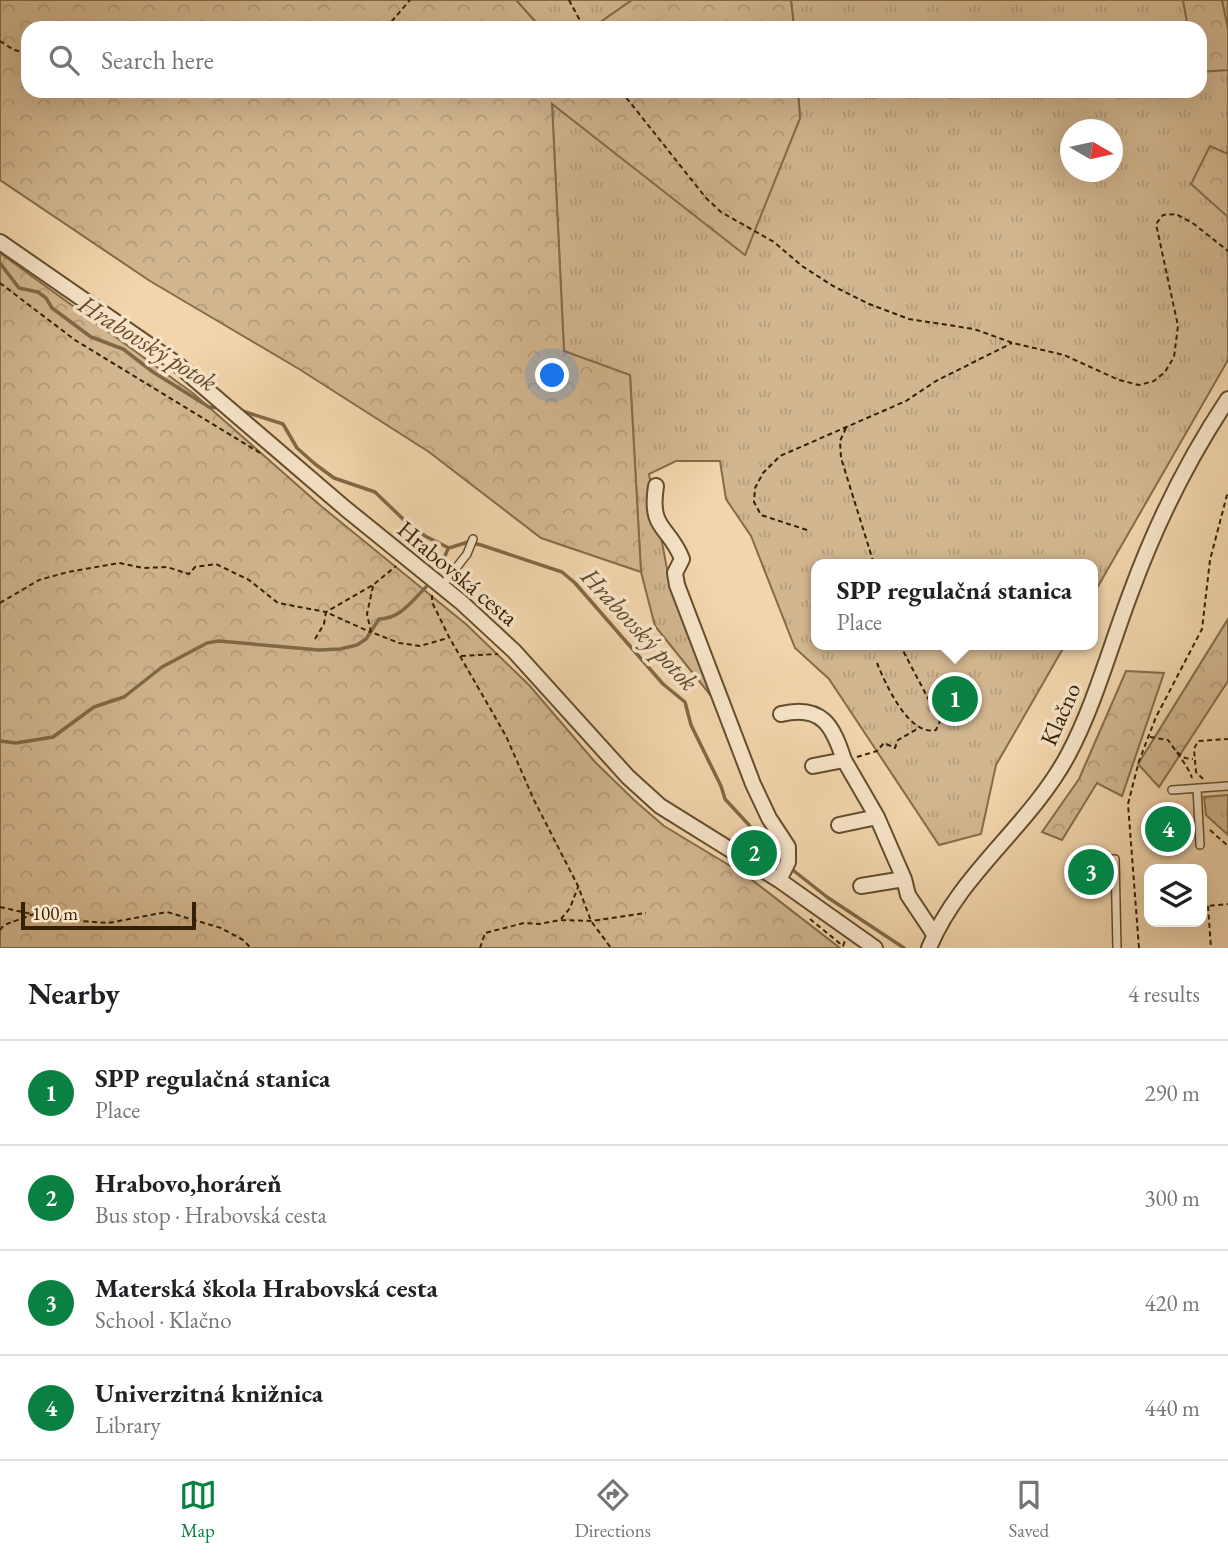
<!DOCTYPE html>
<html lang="en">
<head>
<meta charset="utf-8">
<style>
	:root { --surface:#fff; --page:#f2f2f2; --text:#202124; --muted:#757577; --line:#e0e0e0; --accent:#0b8043 }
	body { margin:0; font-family:"EB Garamond",serif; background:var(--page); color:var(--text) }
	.controls { position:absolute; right:21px; bottom:21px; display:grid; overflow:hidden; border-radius:14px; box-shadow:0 7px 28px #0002 }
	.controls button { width:63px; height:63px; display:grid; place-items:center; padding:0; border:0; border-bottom:2px solid var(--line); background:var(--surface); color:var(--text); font:35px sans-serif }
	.compass { position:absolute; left:1060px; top:119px; width:63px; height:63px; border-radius:50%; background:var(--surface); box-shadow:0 7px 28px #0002; rotate:99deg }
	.scale { position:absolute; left:21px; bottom:18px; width:175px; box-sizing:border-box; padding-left:7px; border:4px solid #352103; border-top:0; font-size:19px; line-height:24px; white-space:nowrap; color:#352103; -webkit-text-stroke:5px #f7e4c9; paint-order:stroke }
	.you { position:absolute; left:553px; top:376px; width:24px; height:24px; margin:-18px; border:5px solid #fff; border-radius:50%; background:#1a73e8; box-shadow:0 0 0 10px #1a73e833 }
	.badge { display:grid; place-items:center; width:46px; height:46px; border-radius:50%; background:var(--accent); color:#fff; font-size:23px; font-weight:700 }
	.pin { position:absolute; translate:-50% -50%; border:4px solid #fff; box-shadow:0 2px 7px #0006 }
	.popup { position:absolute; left:811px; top:559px; width:287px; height:91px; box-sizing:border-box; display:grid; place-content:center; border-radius:14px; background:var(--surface); filter:drop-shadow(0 2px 5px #0005); font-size:23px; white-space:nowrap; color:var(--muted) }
	.popup b { font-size:26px; color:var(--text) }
	.popup::after { content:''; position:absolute; left:50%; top:100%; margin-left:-14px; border:14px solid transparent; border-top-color:var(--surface) }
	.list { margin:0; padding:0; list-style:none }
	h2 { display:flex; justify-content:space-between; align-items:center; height:91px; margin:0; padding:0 28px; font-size:30px }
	h2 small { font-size:23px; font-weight:400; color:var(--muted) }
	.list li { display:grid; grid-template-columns:46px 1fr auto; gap:21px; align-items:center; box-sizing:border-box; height:105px; padding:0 28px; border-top:2px solid var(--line) }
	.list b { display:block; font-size:26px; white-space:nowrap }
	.list p { margin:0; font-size:23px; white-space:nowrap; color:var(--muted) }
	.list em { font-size:23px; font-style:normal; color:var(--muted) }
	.icon { flex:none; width:38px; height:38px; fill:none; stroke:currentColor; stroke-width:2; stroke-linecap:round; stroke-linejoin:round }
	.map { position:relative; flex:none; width:1228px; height:948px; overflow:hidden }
	.search { position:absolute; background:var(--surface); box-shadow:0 7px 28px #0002; left:21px; right:21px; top:21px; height:77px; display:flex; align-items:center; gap:18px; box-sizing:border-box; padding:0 24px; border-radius:21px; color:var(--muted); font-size:26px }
	.sheet { height:511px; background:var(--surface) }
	nav { display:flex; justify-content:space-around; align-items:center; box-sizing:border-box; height:98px; border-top:2px solid var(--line); background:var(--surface); font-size:19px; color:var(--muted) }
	nav a { display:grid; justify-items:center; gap:4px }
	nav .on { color:var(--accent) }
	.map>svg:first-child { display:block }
	.grass { fill:url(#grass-tufts); stroke:#846c49; stroke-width:2; fill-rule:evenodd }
	.forest { fill:url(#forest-crowns); stroke:#846c49; stroke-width:2 }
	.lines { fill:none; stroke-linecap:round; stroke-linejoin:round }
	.stream { stroke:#806846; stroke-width:3.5 }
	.service-casing { stroke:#644e2d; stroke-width:10 }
	.minor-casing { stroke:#644e2d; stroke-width:18 }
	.path { stroke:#352103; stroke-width:2; stroke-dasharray:5 3.5; stroke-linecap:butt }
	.service { stroke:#f7e4c9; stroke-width:7 }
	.minor { stroke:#f7e4c9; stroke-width:14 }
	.labels { text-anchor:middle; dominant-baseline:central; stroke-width:7; stroke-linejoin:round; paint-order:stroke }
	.street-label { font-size:24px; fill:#352103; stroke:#f7e4c9 }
	.water-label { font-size:26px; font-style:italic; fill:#614b2a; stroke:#f7e4c9 }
</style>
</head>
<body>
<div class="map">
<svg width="1228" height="948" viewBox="0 0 1228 948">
	<defs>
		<pattern id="grass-tufts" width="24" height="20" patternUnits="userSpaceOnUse" patternTransform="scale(1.75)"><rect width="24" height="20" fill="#d2b68f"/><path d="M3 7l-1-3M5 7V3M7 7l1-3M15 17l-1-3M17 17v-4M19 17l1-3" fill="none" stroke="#b59c7a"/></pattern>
		<pattern id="forest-crowns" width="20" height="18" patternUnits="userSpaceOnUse" patternTransform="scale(1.75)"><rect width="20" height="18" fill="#d2b68f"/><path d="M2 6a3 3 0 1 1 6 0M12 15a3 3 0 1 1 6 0" fill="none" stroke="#b59c7a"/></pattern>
	</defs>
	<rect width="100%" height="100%" fill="#f2d5ac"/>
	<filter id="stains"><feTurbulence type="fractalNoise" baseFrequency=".00286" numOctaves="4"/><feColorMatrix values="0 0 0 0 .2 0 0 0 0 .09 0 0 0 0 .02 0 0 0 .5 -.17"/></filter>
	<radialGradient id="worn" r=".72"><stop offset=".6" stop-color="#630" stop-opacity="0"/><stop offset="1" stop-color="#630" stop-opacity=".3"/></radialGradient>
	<path class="grass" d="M 516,0 L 632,0 L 592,28 L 541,28 Z
		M 791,0 L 1228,0 L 1228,360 L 1093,595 L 1093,564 L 817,564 L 817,645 L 1065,645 L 996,765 L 981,834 L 939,845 L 829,679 L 795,648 L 751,536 L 726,499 L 720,461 L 676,461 L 649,474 L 668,574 L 690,627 L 712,697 L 655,626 L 641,572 L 630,376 L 564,351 L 552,103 L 745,254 L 800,118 L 798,91 L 1200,91 L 1200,28 L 794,28 ZM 1070,130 L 1112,130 L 1112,172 L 1070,172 Z
		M 1228,795 L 1228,835 L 1206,815 L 1204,797 Z"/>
	<path class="forest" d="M 0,0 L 516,0 L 541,28 L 28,28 L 28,91 L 798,91 L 800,118 L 745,255 L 552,104 L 564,351 L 630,375 L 641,572 L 541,538 L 429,452 L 299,369 L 150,281 L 0,180 Z
		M 632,0 L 791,0 L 794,28 L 592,28 Z
		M 1183,0 L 1222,0 L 1228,29 L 1228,70 L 1200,72 L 1200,28 L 1188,28 Z
		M 1210,146 L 1228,154 L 1228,217 L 1191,184 Z
		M 0,253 L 194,394 L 321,506 L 467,625 L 529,685 L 595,762 L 634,800 L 664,826 L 747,876 L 840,948 L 0,948 Z
		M 1228,619 L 1228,681 L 1159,787 L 1138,764 Z
		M 1126,671 L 1164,673 L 1122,796 L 1097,783 L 1062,840 L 1042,832 L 1079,779 Z"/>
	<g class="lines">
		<path class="stream" d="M 0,263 L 19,288 L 38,292 L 46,298 L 52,308 L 91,337 L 123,349 L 153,372 L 209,407 L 221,408
			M 239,410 L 283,424 L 297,448 L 315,464 L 334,478 L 375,492 L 403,519 L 425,536 L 449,548 L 468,542 L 481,545 L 562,572 L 575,583 L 663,684 L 685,702 L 691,725 L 721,786 L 725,799 L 749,825 L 758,840 L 783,862
			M 439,569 L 448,549
			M 0,741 L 16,743 L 53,737 L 94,707 L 124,697 L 162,667 L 207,643 L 219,641 L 319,650 L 340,649 L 357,645 L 366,639 L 379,619 C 400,619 412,601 426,587
			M 789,867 L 827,897 L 904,948"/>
		<defs>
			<path id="service" d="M 442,586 L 467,554 L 473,539
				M 1197,788 L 1200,845
				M 1172,790 L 1228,786
				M 1072,869 L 1093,860 L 1115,859 L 1117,948"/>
			<path id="minor" d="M 0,242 L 178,365 L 346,509 L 461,602 L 514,651 L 628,777 L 660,806 L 779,880 L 875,948
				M 656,486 C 649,531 669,525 682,559 L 675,573 L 677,585 L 753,784 L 769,818 L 788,847 L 788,862 L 779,880
				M 781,714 C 822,704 833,726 844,760
				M 813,766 L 844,760 L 877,817
				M 839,825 L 877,817 L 904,879
				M 861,886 L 904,879 L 908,895 L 934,934
				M 929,948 C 959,874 1030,826 1068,755 C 1095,704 1110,647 1131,592 C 1156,524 1188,459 1228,399"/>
		</defs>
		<use href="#service" class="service-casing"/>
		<use href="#minor" class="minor-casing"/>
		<path class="path" d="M 569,0 L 584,28
			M 386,28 L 410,0
			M 0,41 L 14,50 L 28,53
			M 621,91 L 706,198 L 721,212 L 774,242 L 802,266 L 833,286 L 869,304 L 909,319 L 974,329 L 1013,343 L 1064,355 L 1119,380 L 1139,385 L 1154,381 L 1165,372 L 1174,357 L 1178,326 L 1156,224 L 1163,215 L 1176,214 L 1194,224 L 1228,251
			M 0,283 L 75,340 L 260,453
			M 846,428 L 840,441 L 841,458 L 874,564
			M 807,530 L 761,515 L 754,502 L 755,488 L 763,473 L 780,456 L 906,401 L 936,381 L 1012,343
			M 373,586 L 367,614 L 371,632 L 399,643 L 420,646 L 448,638
			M 432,595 L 432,602 L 449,637 L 506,736 L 534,800 L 578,886 L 591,921 L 611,948
			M 0,603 L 39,580 L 68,572 L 119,563 L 143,568 L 167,567 L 189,574 L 195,567 L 216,564 L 249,580 L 278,603 L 326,612 L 373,585 L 396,566
			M 315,639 L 324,624 L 326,612 L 370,632
			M 461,656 L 498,654
			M 877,663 C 885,683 909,737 936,730 L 940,721 L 900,645
			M 1150,737 L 1168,740 C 1175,750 1189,768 1192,778
			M 1177,752 L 1185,758 L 1193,759
			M 857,757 L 877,751 L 884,743 L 895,748 L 898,740 L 917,729
			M 1203,779 L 1196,772 L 1194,749 L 1198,741 L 1228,739
			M 1210,830 L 1228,846
			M 1147,901 L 1149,901
			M 1202,903 L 1208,906 L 1228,904
			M 1208,906 L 1211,948
			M 0,907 L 54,919 L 108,923 L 167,912 L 221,928 L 243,940 L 251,948
			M 561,919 L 570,908 L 578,887
			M 810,919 L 843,946 L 845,941
			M 0,930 L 4,925 L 34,914
			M 480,948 L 485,933 L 524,923 L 539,924 L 560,920 L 591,921 L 646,913
			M 1139,948 L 1128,804 L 1139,761 L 1156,717 L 1202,629 L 1210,560 L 1228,491"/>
		<use href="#service" class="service"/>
		<use href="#minor" class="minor"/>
	</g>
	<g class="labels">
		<g class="street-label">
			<text transform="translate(458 573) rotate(40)">Hrabovská cesta</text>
			<text transform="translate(1060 714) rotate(-66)">Klačno</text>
		</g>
		<g class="water-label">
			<text transform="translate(148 343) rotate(32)">Hrabovský potok</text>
			<text transform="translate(640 629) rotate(47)">Hrabovský potok</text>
		</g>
	</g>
	<rect width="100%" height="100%" filter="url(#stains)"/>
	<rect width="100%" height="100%" fill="url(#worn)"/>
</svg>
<div class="controls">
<button><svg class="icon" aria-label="layers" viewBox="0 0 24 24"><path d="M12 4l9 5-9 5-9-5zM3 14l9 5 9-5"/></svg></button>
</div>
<svg class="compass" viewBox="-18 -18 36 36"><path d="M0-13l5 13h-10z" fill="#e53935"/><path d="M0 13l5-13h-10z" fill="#757577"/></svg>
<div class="scale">100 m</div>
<div class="you"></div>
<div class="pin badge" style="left:955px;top:699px">1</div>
<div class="popup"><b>SPP regulačná stanica</b>Place</div>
<div class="pin badge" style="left:754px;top:853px">2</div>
<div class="pin badge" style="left:1091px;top:872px">3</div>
<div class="pin badge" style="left:1168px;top:829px">4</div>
<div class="search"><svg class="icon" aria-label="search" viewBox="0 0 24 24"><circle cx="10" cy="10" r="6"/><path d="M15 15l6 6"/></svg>Search here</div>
</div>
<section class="sheet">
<h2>Nearby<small>4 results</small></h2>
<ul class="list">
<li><span class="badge">1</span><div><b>SPP regulačná stanica</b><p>Place</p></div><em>290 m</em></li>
<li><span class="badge">2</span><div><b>Hrabovo,horáreň</b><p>Bus stop · Hrabovská cesta</p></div><em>300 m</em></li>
<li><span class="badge">3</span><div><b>Materská škola Hrabovská cesta</b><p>School · Klačno</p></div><em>420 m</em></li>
<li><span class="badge">4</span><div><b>Univerzitná knižnica</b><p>Library</p></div><em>440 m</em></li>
</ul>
</section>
<nav>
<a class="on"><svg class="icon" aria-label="map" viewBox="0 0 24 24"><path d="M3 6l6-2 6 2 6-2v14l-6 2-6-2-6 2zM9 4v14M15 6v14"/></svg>Map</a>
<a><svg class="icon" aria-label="directions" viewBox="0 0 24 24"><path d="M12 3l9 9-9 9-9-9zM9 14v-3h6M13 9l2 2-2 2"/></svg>Directions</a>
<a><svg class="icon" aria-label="saved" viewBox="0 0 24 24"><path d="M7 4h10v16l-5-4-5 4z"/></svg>Saved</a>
</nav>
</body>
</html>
